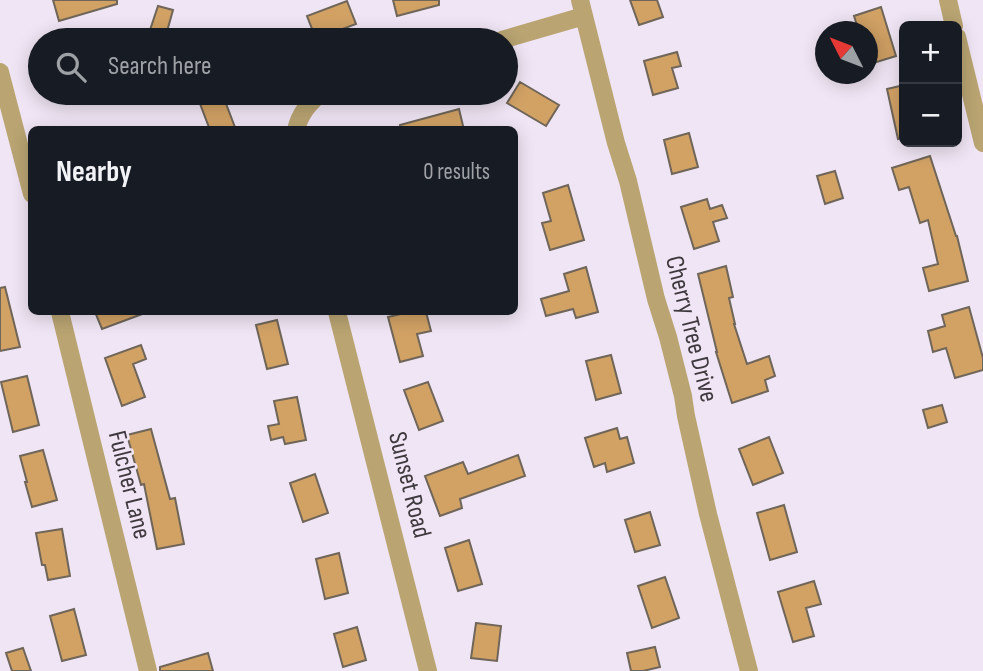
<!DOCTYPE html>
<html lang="en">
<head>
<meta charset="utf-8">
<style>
	:root { --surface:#171b24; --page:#20242c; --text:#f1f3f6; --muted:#9ea1a6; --line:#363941 }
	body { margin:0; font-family:"Sofia Sans Condensed",sans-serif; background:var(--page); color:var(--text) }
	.controls { position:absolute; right:21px; top:21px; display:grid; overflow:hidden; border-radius:10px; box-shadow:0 4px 18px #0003 }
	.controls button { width:63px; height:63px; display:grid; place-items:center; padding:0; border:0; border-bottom:2px solid var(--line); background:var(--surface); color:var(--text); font:35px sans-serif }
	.compass { position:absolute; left:815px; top:21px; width:63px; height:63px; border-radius:50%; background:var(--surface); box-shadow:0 4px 18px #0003; rotate:312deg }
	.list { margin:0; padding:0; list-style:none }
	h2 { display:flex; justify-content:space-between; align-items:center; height:91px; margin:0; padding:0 28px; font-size:30px }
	h2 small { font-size:23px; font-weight:400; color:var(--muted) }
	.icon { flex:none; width:38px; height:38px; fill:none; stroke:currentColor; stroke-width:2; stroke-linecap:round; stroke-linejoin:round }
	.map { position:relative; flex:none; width:983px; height:671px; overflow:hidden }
	.search { position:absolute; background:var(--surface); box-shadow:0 4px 18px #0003; left:28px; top:28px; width:490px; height:77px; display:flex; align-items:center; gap:18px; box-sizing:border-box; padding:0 24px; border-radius:38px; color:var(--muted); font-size:26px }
	.panel { position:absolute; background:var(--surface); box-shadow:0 4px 18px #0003; left:28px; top:126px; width:490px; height:189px; border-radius:10px }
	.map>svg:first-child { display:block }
	.building { fill:#d2a265; stroke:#6f6559; stroke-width:2 }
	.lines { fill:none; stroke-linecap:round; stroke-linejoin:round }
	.minor { stroke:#b9a472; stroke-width:18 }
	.labels { text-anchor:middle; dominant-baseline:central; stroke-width:5; stroke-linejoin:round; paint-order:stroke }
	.street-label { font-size:26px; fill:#3e393f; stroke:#f0e5f4 }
</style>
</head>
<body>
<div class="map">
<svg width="983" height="671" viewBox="0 0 983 671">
	<rect width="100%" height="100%" fill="#f0e5f4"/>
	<path class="building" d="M 53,0 L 117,0 L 117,4 L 59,21 Z
		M 393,0 L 439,0 L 439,5 L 397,16 Z
		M 630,0 L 657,0 L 663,17 L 639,25 Z
		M 347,1 L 356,24 L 316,39 L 307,16 Z
		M 158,6 L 173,10 L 166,35 L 150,30 Z
		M 881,7 L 896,56 L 867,65 L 867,32 L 859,32 L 854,16 Z
		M 677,52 L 681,66 L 672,68 L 678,88 L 653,95 L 644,61 Z
		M 520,82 L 559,105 L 546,126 L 507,103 Z
		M 904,85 L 904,138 L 898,139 L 887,89 Z
		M 222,93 L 236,130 L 210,130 L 199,101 Z
		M 459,109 L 464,130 L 401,130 L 400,125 Z
		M 689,133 L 698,167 L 672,174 L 664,140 Z
		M 930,156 L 956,236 L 957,236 L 968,281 L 929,291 L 923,268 L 938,264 L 928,220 L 920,223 L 909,187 L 899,190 L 892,168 Z
		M 835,171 L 843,198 L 825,204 L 817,176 Z
		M 568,185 L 584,240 L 550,250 L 542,223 L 551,221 L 543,193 Z
		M 707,199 L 710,209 L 722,205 L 727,218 L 713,222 L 719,241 L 694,249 L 681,207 Z
		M 726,266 L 733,297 L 729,298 L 735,324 L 734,324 L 747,364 L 769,356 L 775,376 L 765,380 L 768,391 L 732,403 L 716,352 L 717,352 L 698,274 Z
		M 586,267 L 598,312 L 576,318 L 573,309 L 546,316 L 541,299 L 569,291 L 564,274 Z
		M 5,287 L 20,347 L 0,351 L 0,288 Z
		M 969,307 L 983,358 L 983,370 L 955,378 L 946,348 L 933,352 L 928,331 L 945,326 L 942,315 Z
		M 95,312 L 145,312 L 145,313 L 102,329 Z
		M 409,312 L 426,312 L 431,331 L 417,334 L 423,356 L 400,362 L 388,317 Z
		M 277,320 L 288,364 L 267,369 L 256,325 Z
		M 141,345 L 146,359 L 133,364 L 145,397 L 122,406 L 105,358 Z
		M 611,355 L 621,393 L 596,400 L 586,361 Z
		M 27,376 L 39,425 L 13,432 L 1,382 Z
		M 428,382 L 443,421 L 419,430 L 404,390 Z
		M 297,397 L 306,440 L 285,444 L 283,437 L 271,440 L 268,426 L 279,424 L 274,401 Z
		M 942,405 L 947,422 L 928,428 L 923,410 Z
		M 617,428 L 620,439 L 627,437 L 634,463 L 607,472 L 605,463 L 594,467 L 585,438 Z
		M 151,429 L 170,499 L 175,498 L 184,544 L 157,549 L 144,484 L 141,485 L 127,435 Z
		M 769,437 L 783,473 L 753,485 L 739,449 Z
		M 43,450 L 57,500 L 32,507 L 25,482 L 27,482 L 20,456 Z
		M 518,455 L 525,476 L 460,499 L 462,508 L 440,516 L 425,476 L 463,462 L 468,474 Z
		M 315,474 L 328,513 L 303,522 L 290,483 Z
		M 784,505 L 797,552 L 770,560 L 757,513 Z
		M 650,512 L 660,545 L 635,552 L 625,520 Z
		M 62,529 L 70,576 L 48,580 L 45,565 L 42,565 L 36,533 Z
		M 469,540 L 482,584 L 458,591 L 445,548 Z
		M 339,553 L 348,593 L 325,599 L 316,559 Z
		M 665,577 L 679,618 L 652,628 L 638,586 Z
		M 814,581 L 821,604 L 806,608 L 814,636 L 793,642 L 778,592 Z
		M 74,609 L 86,655 L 62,661 L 50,616 Z
		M 476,623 L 501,626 L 497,661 L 471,658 Z
		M 357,627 L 366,660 L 343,667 L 334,634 Z
		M 655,647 L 660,667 L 643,671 L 631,671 L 627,653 Z
		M 23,648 L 31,671 L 12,671 L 6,653 Z
		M 208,653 L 213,671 L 160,671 L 160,667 Z"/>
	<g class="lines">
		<path class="minor" d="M 580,0 L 616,143 L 628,181 L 656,299 L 668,337 L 683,396 L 686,416 L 708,514 L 749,671
			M 948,0 L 954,26
			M 957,37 L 983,143
			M 502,40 L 584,16
			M 0,72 L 32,194
			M 296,130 C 300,113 309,103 321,93
			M 60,312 L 148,671
			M 337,312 L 428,671"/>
	</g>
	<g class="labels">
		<g class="street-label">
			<text transform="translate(691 329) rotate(76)">Cherry Tree Drive</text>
			<text transform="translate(129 485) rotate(76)">Fulcher Lane</text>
			<text transform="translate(409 485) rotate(76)">Sunset Road</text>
		</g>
	</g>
</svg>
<div class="controls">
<button>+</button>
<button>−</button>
</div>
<svg class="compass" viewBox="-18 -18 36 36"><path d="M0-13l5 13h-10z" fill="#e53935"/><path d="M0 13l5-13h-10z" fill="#9ea1a6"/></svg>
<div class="search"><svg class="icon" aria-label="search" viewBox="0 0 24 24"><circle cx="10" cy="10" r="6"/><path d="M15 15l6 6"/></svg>Search here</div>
<section class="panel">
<h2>Nearby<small>0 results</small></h2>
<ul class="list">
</ul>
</section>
</div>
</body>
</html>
